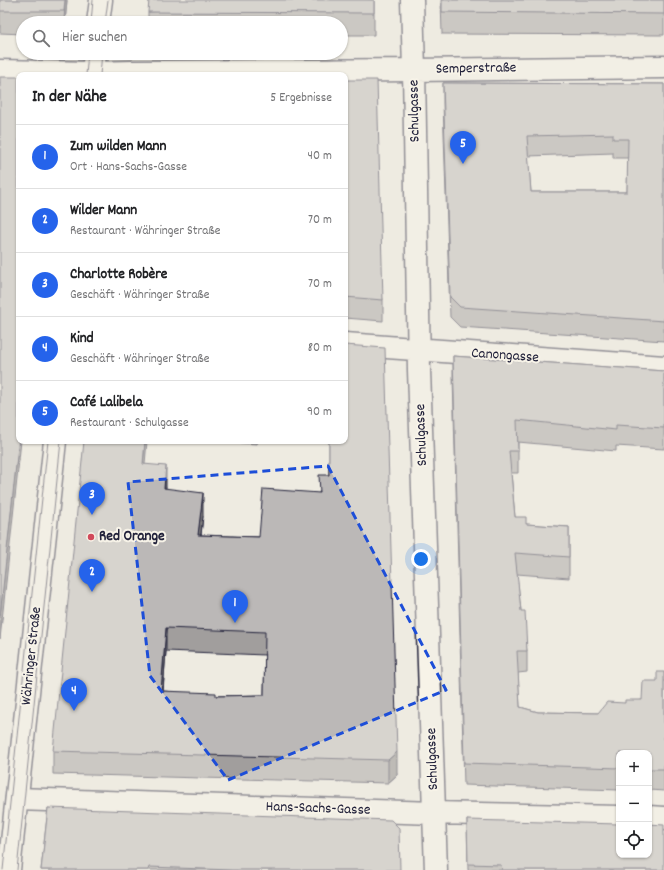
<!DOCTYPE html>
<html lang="de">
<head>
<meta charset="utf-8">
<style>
	:root { --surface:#fff; --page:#f6f6f6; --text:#202124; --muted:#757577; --line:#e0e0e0; --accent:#2563eb }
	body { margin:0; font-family:Dekko,sans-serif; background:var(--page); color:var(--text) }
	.controls { position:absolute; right:12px; bottom:12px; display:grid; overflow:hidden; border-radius:8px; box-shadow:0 1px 3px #0004 }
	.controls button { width:36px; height:36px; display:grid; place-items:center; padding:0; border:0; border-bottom:1px solid var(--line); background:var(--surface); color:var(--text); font:20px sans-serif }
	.you { position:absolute; left:421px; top:559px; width:14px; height:14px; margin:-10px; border:3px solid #fff; border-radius:50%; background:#1a73e8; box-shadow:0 0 0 6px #1a73e833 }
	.badge { display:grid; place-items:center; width:26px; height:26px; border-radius:50%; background:var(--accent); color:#fff; font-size:13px; font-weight:700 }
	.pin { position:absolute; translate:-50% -33px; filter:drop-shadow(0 1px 2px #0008) }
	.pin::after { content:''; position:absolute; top:21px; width:14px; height:12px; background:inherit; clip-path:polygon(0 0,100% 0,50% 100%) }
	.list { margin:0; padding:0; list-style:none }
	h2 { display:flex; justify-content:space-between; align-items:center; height:52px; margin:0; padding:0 16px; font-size:17px }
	h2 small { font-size:13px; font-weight:400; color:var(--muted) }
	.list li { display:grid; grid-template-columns:26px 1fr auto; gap:12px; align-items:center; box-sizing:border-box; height:64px; padding:0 16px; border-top:1px solid var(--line) }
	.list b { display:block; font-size:15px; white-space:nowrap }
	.list p { margin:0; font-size:13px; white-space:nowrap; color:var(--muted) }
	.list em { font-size:13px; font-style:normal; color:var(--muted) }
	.icon { flex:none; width:22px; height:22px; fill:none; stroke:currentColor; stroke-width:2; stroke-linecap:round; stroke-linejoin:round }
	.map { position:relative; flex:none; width:664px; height:870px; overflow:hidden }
	.search { position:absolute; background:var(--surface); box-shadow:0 1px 3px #0004; left:16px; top:16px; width:332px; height:44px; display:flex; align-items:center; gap:10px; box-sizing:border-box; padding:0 14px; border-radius:22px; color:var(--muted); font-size:15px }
	.panel { position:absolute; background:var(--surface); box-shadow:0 1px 3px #0004; left:16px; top:72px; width:332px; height:372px; border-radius:8px }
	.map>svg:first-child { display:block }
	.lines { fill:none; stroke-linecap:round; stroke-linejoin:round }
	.minor-casing { stroke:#22223b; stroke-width:25 }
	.tertiary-casing { stroke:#22223b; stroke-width:25 }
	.secondary-casing { stroke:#22223b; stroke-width:25 }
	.minor { stroke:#f7f3e8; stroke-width:22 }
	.tertiary { stroke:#f7f3e8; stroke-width:22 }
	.secondary { stroke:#f7f3e8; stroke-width:22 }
	.tram { stroke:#22223b; stroke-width:1 }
	.wall { fill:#a19e9d; stroke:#22223b; fill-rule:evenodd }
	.shaded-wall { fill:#838180; stroke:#22223b }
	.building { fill:#bbb8b7; stroke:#22223b; fill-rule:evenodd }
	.marked { fill:none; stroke:#1d4ed8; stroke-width:3; stroke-dasharray:8 5; stroke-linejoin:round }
	.poi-dot { fill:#d1495b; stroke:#f7f3e8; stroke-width:1.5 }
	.labels { text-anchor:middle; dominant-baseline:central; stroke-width:4; stroke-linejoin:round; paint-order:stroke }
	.street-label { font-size:15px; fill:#22223b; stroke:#f7f3e8 }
	.poi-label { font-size:15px; font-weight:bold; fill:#22223b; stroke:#f7f3e8; text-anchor:start }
</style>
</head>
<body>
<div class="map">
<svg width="664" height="870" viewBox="0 0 664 870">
	<rect width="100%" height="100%" fill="#eeebe1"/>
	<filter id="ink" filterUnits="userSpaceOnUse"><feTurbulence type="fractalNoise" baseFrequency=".025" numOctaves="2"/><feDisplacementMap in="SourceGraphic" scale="8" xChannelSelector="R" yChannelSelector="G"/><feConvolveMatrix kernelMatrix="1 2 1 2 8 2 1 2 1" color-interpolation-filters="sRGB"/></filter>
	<g filter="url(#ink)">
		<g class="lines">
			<defs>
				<path id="minor" d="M 0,71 L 93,73
					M 345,344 L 664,367
					M 17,799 L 434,813 L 619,817
					M 649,817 L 664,818
					M 436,870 L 419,370 L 414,70 L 664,67"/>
				<path id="tertiary" d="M 98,23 L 101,0
					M 93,73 L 95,53"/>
				<path id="secondary" d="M 93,75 L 93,73 L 131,72 L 414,70 L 412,0
					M 9,870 L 55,441"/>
			</defs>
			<use href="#minor" class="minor-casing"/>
			<use href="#tertiary" class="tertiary-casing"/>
			<use href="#secondary" class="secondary-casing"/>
			<use href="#minor" class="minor"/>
			<use href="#tertiary" class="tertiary"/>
			<use href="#secondary" class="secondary"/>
			<path class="tram" d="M 91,23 L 93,0
				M 105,23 L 108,0
				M 86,75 L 88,53
				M 100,75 L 102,53
				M 3,870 L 48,441
				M 17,870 L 61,441"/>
		</g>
		<path class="wall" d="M 0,0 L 67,0 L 65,23 L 23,23 L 23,34 L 0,33 Z
			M 374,0 L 374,35 L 341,35 L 341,23 L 148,23 L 148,12 Z
			M 441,0 L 664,0 L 664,35 L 442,34 Z
			M 345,80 L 383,300 L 383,321 L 345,318 Z
			M 443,83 L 664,84 L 664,341 L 460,327 L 450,317 L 443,103 ZM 613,153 L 613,158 L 628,158 L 627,192 L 531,192 L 528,156 Z
			M 453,356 L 664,371 L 664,449 L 616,446 L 616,451 L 518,442 L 518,473 L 511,473 L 515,517 L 526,524 L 569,527 L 569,578 L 517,574 L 521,611 L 527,651 L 527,672 L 518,673 L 520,707 L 538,712 L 598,713 L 625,703 L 642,700 L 664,672 L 664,791 L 649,790 L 649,753 L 619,753 L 619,790 L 464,785 L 453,377 Z
			M 214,441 L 258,441 L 257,444 Z
			M 329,441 L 345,441 L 397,775 L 388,783 L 53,774 L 53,751 L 145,464 L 166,489 L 203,516 L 201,535 L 259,537 L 319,493 L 329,475 ZM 166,651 L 265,655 L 264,695 L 216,696 L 163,691 Z
			M 48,808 L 400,870 L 41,870 Z
			M 467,820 L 664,870 L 468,870 Z"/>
		<path class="shaded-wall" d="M 65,0 L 67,0 L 65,23 L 64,23 Z
			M 19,437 L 19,441 L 21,441 L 0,639 L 0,616 Z
			M 145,441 L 147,441 L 143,487 L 143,464 Z
			M 166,466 L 166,489 L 164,488 Z
			M 203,493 L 203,516 L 198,558 L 198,535 Z
			M 166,628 L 166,651 L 161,714 L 161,691 Z
			M 397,752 L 397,775 L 388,783 L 388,760 Z"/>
		<path class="building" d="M 0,0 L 65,0 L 64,11 L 0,11 Z
			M 149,0 L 374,0 L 374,13 L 148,12 Z
			M 442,0 L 664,0 L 664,14 L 442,12 Z
			M 0,77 L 19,77 L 19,437 L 0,616 Z
			M 345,80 L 377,80 L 383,300 L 345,297 Z
			M 443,83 L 664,84 L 664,321 L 460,307 L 450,297 ZM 613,134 L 613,139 L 628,139 L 627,192 L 531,192 L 527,136 Z
			M 345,345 L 385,348 L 397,752 L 388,760 L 53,751 L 84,441 L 145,441 L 143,464 L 166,466 L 164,488 L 203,493 L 198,535 L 259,537 L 263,489 L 320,493 L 319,475 L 329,475 L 329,441 L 345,441 ZM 166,628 L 265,632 L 264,695 L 216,696 L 216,693 L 161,691 Z
			M 453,356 L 664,371 L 664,428 L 616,425 L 616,430 L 517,420 L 518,451 L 509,451 L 515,517 L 526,517 L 526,524 L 569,527 L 569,557 L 515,553 L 521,611 L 525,611 L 527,651 L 517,651 L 520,707 L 538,712 L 598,713 L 607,702 L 625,703 L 625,700 L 642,700 L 643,681 L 657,681 L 657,672 L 664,672 L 664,769 L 649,769 L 649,753 L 619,753 L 619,768 L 464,763 Z
			M 48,808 L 391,820 L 399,828 L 400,870 L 232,870 L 149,867 L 148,870 L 41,870 Z
			M 467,820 L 619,824 L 619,855 L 649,855 L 649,824 L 664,825 L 664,870 L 502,870 L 501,865 L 468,864 Z"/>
	</g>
	<path d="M0 0H664V870H0ZM 328,466 L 446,690 L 228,780 L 150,676 L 128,482 Z" fill="#eeebe1" fill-opacity=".55" fill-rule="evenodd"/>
	<path class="marked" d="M 328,466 L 446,690 L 228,780 L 150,676 L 128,482 Z"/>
	<circle class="poi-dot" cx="91" cy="537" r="4"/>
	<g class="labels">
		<g class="street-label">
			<text transform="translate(476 69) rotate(-1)">Semperstraße</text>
			<text transform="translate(415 111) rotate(-91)">Schulgasse</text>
			<text transform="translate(505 356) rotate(4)">Canongasse</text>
			<text transform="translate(422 435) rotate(-92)">Schulgasse</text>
			<text transform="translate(32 656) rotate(-84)">Währinger Straße</text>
			<text transform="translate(433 759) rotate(-92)">Schulgasse</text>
			<text transform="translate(318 809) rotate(2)">Hans-Sachs-Gasse</text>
		</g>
		<g class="poi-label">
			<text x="99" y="537">Red Orange</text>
		</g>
	</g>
</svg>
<div class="controls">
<button>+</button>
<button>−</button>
<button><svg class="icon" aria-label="locate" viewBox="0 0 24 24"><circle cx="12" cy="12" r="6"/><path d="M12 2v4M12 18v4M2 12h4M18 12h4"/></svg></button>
</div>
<div class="you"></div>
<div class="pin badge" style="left:235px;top:623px">1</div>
<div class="pin badge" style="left:92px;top:592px">2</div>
<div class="pin badge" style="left:92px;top:515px">3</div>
<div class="pin badge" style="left:74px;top:711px">4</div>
<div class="pin badge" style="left:463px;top:164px">5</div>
<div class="search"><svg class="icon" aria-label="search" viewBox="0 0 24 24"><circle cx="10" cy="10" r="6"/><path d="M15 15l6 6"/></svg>Hier suchen</div>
<section class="panel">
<h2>In der Nähe<small>5 Ergebnisse</small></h2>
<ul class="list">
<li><span class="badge">1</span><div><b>Zum wilden Mann</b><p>Ort · Hans-Sachs-Gasse</p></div><em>40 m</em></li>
<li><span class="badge">2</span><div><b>Wilder Mann</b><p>Restaurant · Währinger Straße</p></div><em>70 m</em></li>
<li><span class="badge">3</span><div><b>Charlotte Robère</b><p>Geschäft · Währinger Straße</p></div><em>70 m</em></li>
<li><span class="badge">4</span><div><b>Kind</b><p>Geschäft · Währinger Straße</p></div><em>80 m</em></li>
<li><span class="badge">5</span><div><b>Café Lalibela</b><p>Restaurant · Schulgasse</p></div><em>90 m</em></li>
</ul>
</section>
</div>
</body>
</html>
